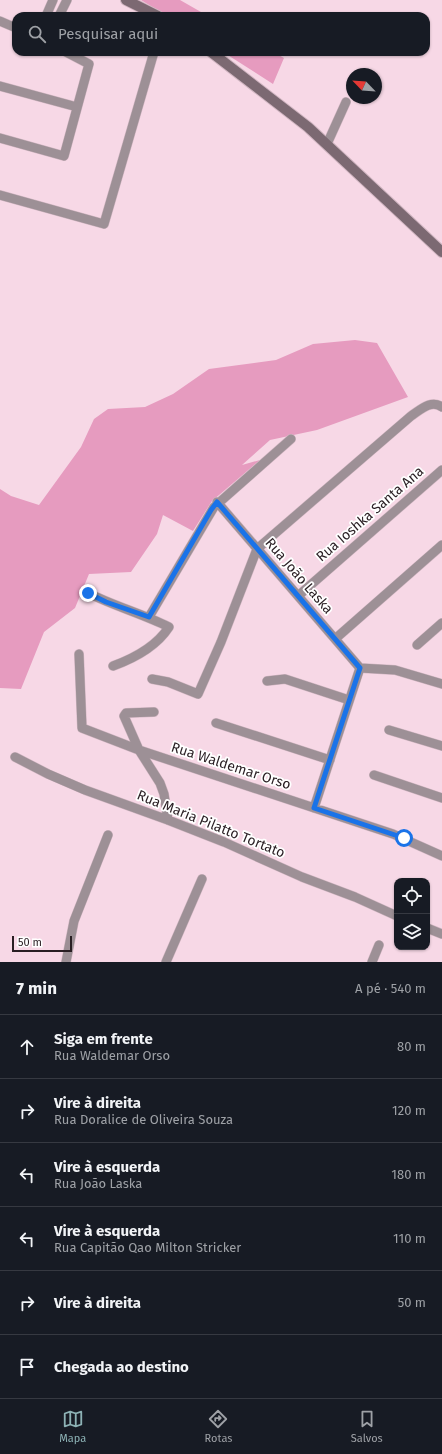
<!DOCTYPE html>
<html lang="pt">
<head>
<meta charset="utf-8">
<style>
	:root { --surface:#171b24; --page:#20242c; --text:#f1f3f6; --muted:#9ea1a6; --line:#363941; --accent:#8db2b5 }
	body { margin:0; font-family:"Fira Sans",sans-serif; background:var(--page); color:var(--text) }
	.controls { position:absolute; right:12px; bottom:12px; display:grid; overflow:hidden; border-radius:8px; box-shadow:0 1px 3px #0004 }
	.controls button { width:36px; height:36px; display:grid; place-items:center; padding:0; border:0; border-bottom:1px solid var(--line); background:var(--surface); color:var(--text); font:20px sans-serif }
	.compass { position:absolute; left:346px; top:68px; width:36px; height:36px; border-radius:50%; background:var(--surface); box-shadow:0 1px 3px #0004; rotate:295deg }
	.scale { position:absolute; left:12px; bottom:10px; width:60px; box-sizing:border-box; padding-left:4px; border:2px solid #291e23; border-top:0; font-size:11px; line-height:14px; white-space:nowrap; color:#291e23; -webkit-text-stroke:3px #fff; paint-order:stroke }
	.stop { position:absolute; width:12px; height:12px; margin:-9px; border:3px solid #1a73e8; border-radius:50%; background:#fff }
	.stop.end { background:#1a73e8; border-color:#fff; box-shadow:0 1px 4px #0008 }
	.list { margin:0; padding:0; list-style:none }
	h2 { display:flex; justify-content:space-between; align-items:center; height:52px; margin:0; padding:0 16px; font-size:17px }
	h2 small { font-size:13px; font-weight:400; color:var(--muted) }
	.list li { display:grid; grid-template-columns:26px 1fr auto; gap:12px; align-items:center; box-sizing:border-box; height:64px; padding:0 16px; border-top:1px solid var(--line) }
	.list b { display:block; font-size:15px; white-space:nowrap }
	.list p { margin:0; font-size:13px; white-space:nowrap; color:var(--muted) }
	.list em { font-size:13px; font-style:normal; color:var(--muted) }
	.icon { flex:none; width:22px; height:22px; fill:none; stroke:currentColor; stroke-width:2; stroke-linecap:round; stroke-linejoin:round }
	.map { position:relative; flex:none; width:442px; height:962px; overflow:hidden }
	.search { position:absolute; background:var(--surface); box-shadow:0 1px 3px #0004; left:12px; right:12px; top:12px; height:44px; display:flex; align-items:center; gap:10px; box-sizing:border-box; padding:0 14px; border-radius:12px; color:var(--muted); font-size:15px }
	.sheet { height:436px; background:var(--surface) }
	nav { display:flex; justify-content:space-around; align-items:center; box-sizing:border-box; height:56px; border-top:1px solid var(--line); background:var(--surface); font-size:11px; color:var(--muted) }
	nav a { display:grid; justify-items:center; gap:2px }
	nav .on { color:var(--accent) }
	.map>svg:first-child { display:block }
	.green { fill:#e69bbf }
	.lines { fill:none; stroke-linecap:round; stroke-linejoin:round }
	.minor-casing { stroke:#d2b7c3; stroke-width:10 }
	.secondary-casing { stroke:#d2b7c3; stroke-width:12 }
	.minor { stroke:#9d9096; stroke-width:9 }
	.secondary { stroke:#7c6972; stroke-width:10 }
	.route { stroke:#1a73e8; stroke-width:5 }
	.labels { text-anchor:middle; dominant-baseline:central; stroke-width:3.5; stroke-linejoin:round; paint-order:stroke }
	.street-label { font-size:14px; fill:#291e23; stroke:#fff }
</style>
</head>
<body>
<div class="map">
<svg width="442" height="962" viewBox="0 0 442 962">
	<rect width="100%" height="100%" fill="#f7d8e6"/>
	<path class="green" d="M 141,0 L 180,0 L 208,16 L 167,16 Z
		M 223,52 L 273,52 L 284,58 L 273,84 Z
		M 355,340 L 377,343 L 408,397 L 317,430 L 270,440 L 242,465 L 260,460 L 212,501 L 193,531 L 163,515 L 157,534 L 131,572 L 89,574 L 75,608 L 44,632 L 21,689 L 0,688 L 0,489 L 11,496 L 39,505 L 81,447 L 94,419 L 108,409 L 145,407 L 173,394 L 209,369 L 276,360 L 313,344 Z"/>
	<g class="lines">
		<defs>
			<path id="minor" d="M 46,16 L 53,0
				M 59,16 L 67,0
				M 0,21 L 16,28
				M 0,86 L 77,107
				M 0,138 L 64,156 L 89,64 L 66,52
				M 327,144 L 346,102
				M 0,195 L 104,224 L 154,52
				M 217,502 L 360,668
				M 88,593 C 114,606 143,614 169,627 C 156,647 135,658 113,666
				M 298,596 L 442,470
				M 149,617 L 214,507 L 291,439
				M 335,639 L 442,545
				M 417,645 L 442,623
				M 79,654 L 82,728 L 139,750 L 393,834 L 442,856
				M 360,668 L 395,670 L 442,684
				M 152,679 L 168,682 L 198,694 L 221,642 L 257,549 L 411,416 C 420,410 431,399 442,407
				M 267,681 L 285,679 L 349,700
				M 154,712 L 126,713 L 124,716 L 139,750 L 160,783 L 164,794 L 168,820
				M 216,723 L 330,760
				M 389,730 L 442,746
				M 15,757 L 48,774 L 85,790 L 168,820 L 224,842 L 302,877 L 355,897 L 397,916
				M 374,775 L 442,798
				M 314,808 L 360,668
				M 427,928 L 442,934
				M 66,962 L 74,921 L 108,835
				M 166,962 L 202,879
				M 372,962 L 379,945"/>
			<path id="secondary" d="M 126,0 L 158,16
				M 211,52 L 308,127 L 442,252"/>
		</defs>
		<use href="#minor" class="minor-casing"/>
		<use href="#secondary" class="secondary-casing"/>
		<use href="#minor" class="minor"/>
		<use href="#secondary" class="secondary"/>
	</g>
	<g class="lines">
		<path class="route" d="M 88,593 L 106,602 L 149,617 L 211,510 L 217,502 L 360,668 L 314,808 L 404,838"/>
	</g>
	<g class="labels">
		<g class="street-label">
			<text transform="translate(370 514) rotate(-41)">Rua Ioshka Santa Ana</text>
			<text transform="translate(299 576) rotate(49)">Rua João Laska</text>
			<text transform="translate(231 766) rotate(18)">Rua Waldemar Orso</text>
			<text transform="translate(211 824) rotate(22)">Rua Maria Pilatto Tortato</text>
		</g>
	</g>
</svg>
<div class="controls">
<button><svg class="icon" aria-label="locate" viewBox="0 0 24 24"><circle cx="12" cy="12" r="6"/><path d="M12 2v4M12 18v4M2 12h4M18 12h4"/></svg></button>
<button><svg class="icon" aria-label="layers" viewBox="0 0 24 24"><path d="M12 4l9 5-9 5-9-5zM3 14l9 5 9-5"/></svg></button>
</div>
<svg class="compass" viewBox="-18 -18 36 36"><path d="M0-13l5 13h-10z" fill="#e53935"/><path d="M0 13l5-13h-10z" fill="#9ea1a6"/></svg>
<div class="scale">50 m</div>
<div class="stop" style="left:404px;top:838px"></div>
<div class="stop end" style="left:88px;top:593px"></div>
<div class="search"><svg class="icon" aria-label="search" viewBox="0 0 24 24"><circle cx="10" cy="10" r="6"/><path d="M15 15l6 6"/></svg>Pesquisar aqui</div>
</div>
<section class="sheet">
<h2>7 min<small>A pé · 540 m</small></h2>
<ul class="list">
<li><svg class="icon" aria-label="ahead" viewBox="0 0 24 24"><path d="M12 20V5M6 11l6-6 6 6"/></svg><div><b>Siga em frente</b><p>Rua Waldemar Orso</p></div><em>80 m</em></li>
<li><svg class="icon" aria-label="right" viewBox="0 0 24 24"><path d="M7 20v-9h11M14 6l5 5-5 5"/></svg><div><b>Vire à direita</b><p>Rua Doralice de Oliveira Souza</p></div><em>120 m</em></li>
<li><svg class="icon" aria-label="left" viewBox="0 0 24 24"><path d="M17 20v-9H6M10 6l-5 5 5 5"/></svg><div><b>Vire à esquerda</b><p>Rua João Laska</p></div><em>180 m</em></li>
<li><svg class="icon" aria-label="left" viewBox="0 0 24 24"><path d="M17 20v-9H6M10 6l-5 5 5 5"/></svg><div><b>Vire à esquerda</b><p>Rua Capitão Qao Milton Stricker</p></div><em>110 m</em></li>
<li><svg class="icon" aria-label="right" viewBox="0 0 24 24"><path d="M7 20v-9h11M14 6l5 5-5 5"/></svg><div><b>Vire à direita</b></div><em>50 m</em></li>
<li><svg class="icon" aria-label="arrive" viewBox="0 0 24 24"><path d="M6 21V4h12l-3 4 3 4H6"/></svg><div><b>Chegada ao destino</b></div></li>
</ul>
</section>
<nav>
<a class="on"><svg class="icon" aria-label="map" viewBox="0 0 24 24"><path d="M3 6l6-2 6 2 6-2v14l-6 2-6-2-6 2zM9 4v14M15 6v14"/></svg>Mapa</a>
<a><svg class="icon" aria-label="directions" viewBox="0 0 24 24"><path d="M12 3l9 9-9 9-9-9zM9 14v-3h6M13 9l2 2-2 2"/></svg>Rotas</a>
<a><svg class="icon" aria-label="saved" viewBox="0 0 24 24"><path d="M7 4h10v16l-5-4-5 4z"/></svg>Salvos</a>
</nav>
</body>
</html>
